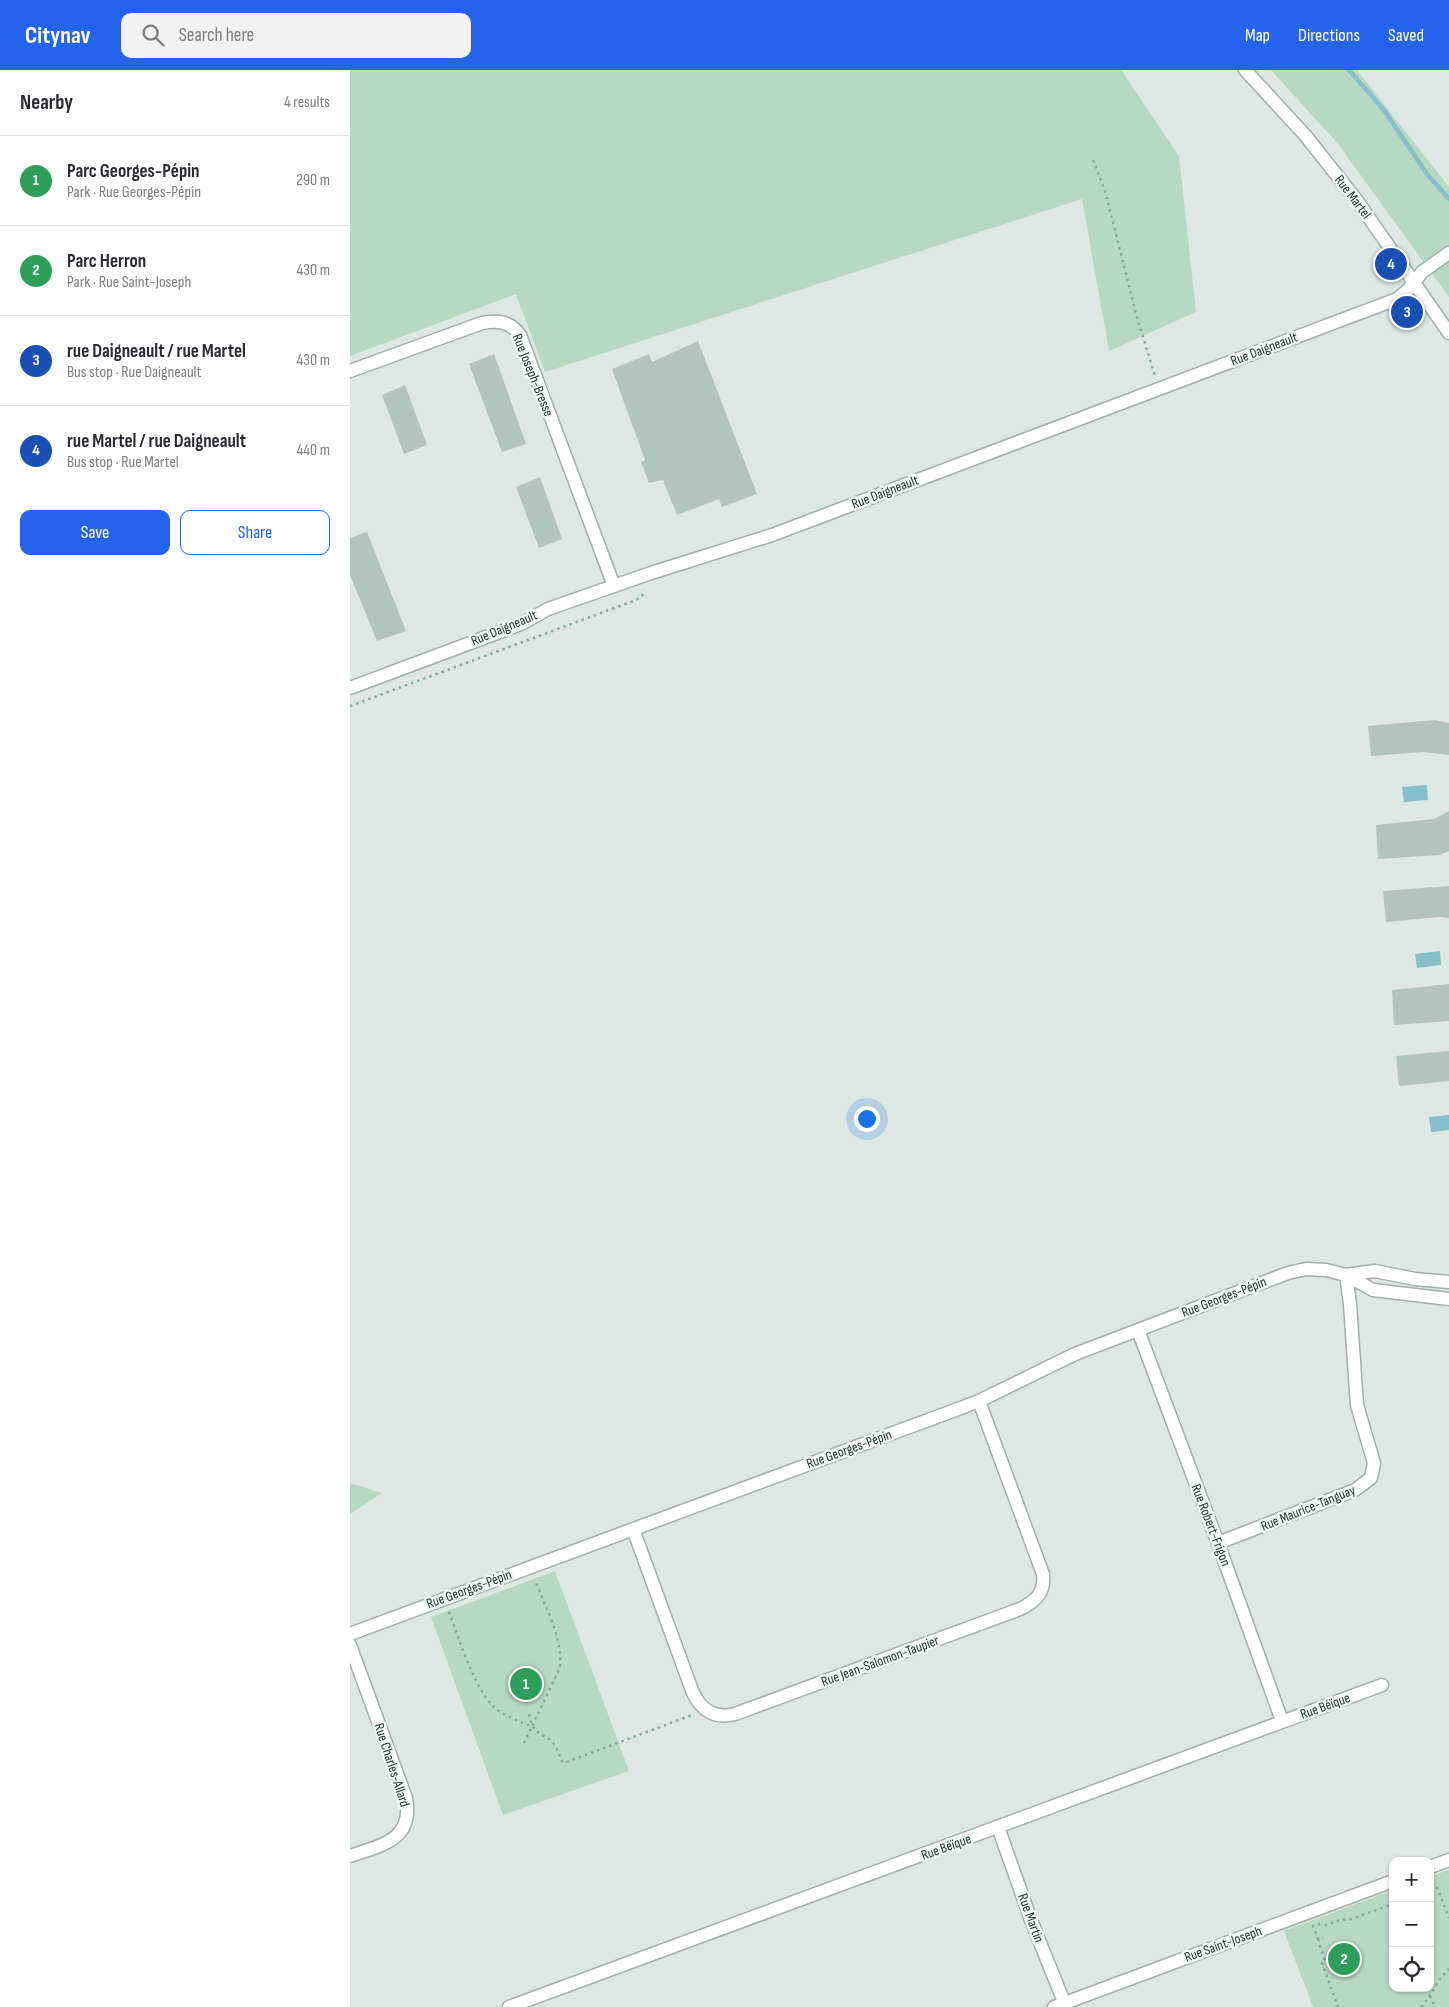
<!DOCTYPE html>
<html lang="en">
<head>
<meta charset="utf-8">
<style>
	:root { --surface:#fff; --page:#f2f2f3; --text:#2b2b33; --muted:#7c7c81; --line:#e1e1e2; --accent:#2563eb }
	body { margin:0; font-family:"Sofia Sans Condensed",sans-serif; background:var(--page); color:var(--text) }
	.controls { position:absolute; right:15px; bottom:15px; display:grid; overflow:hidden; border-radius:10px; box-shadow:0 1px 4px #0004 }
	.controls button { width:45px; height:45px; display:grid; place-items:center; padding:0; border:0; border-bottom:1px solid var(--line); background:var(--surface); color:var(--text); font:25px sans-serif }
	.you { position:absolute; left:516px; top:1048px; width:18px; height:18px; margin:-12px; border:4px solid #fff; border-radius:50%; background:#1a73e8; box-shadow:0 0 0 8px #1a73e833 }
	.badge { display:grid; place-items:center; width:32px; height:32px; border-radius:50%; background:var(--accent); color:#fff; font-size:16px; font-weight:700 }
	.pin { position:absolute; translate:-50% -50%; border:2px solid #fff; box-shadow:0 1px 5px #0006 }
	.list { margin:0; padding:0; list-style:none }
	h2 { display:flex; justify-content:space-between; align-items:center; height:65px; margin:0; padding:0 20px; font-size:21px }
	h2 small { font-size:16px; font-weight:400; color:var(--muted) }
	.list li { display:grid; grid-template-columns:32px 1fr auto; gap:15px; align-items:center; box-sizing:border-box; height:90px; padding:0 20px; border-top:1px solid var(--line) }
	.list b { display:block; font-size:19px; white-space:nowrap }
	.list p { margin:0; font-size:16px; white-space:nowrap; color:var(--muted) }
	.list em { font-size:16px; font-style:normal; color:var(--muted) }
	.actions { display:flex; gap:10px; padding:15px 20px }
	.actions a { flex:1; padding:11px 0; border:1px solid var(--accent); border-radius:10px; text-align:center; font-size:18px; color:var(--accent) }
	.actions .main { background:var(--accent); color:#fff }
	.icon { flex:none; width:28px; height:28px; fill:none; stroke:currentColor; stroke-width:2; stroke-linecap:round; stroke-linejoin:round }
	.map { position:relative; flex:none; width:1099px; height:1937px; overflow:hidden }
	header { display:flex; align-items:center; gap:30px; box-sizing:border-box; height:70px; padding:0 25px; background:var(--accent); color:#fff }
	header strong { font-size:24px }
	nav { display:flex; gap:28px; margin-inline-start:auto; font-size:18px }
	.search { width:350px; height:45px; background:var(--page); display:flex; align-items:center; gap:12px; box-sizing:border-box; padding:0 18px; border-radius:10px; color:var(--muted); font-size:19px }
	main { display:flex }
	aside { flex:1; background:var(--surface) }
	.map>svg:first-child { display:block }
	.green { fill:#b7d9c1 }
	.water { fill:#87becb }
	.lines { fill:none; stroke-linecap:round; stroke-linejoin:round }
	.stream { stroke:#87becb; stroke-width:4.5 }
	.building { fill:#b3c3bd }
	.minor-casing { stroke:#a1afab; stroke-width:15 }
	.path { stroke:#7faa9e; stroke-width:2.5; stroke-dasharray:2.5 4; stroke-linecap:butt }
	.minor { stroke:#fff; stroke-width:12 }
	.labels { text-anchor:middle; dominant-baseline:central; stroke-width:5; stroke-linejoin:round; paint-order:stroke }
	.street-label { font-size:14px; fill:#203731; stroke:#edf5f2 }
</style>
</head>
<body>
<header>
<strong>Citynav</strong>
<div class="search"><svg class="icon" aria-label="search" viewBox="0 0 24 24"><circle cx="10" cy="10" r="6"/><path d="M15 15l6 6"/></svg>Search here</div>
<nav><a>Map</a><a>Directions</a><a>Saved</a></nav>
</header>
<main>
<aside>
<h2>Nearby<small>4 results</small></h2>
<ul class="list">
<li><span class="badge" style="background:#2e9e5b">1</span><div><b>Parc Georges-Pépin</b><p>Park · Rue Georges-Pépin</p></div><em>290 m</em></li>
<li><span class="badge" style="background:#2e9e5b">2</span><div><b>Parc Herron</b><p>Park · Rue Saint-Joseph</p></div><em>430 m</em></li>
<li><span class="badge" style="background:#1a4fb4">3</span><div><b>rue Daigneault / rue Martel</b><p>Bus stop · Rue Daigneault</p></div><em>430 m</em></li>
<li><span class="badge" style="background:#1a4fb4">4</span><div><b>rue Martel / rue Daigneault</b><p>Bus stop · Rue Martel</p></div><em>440 m</em></li>
</ul>
<div class="actions"><a class="main">Save</a><a>Share</a></div>
</aside>
<div class="map">
<svg width="1099" height="1937" viewBox="0 0 1099 1937">
	<rect width="100%" height="100%" fill="#dde8e4"/>
	<path class="green" d="M 0,0 L 771,0 L 829,86 L 846,242 L 759,281 L 732,129 L 195,302 L 166,224 L 0,286 Z
		M 921,0 L 1007,0 L 1099,117 L 1099,227 L 988,74 Z
		M 0,1413 L 32,1423 L 0,1444 Z
		M 205,1501 L 279,1701 L 153,1745 L 81,1547 Z
		M 1099,1800 L 1099,1937 L 963,1937 L 934,1861 L 1043,1820 L 1043,1918 L 1080,1918 L 1080,1806 Z"/>
	<path class="water" d="M 1077,715 L 1078,730 L 1054,732 L 1052,717 Z
		M 1090,881 L 1091,895 L 1067,898 L 1065,884 Z
		M 1099,1045 L 1099,1060 L 1081,1062 L 1079,1047 Z"/>
	<g class="lines">
		<path class="stream" d="M 999,0 L 1034,40 L 1077,104 L 1099,129"/>
	</g>
	<path class="building" d="M 348,271 L 407,424 L 372,437 L 369,429 L 327,445 L 313,410 L 299,413 L 291,392 L 295,390 L 262,299 L 299,284 L 302,292 Z
		M 144,284 L 176,374 L 152,382 L 119,294 Z
		M 55,315 L 77,375 L 54,384 L 32,325 Z
		M 190,407 L 212,469 L 189,478 L 166,417 Z
		M 17,462 L 56,561 L 27,571 L 0,505 L 0,468 Z
		M 1085,650 L 1099,653 L 1099,685 L 1074,682 L 1021,686 L 1018,656 Z
		M 1099,741 L 1099,781 L 1089,785 L 1028,789 L 1026,755 L 1084,749 Z
		M 1099,816 L 1099,848 L 1090,847 L 1036,852 L 1033,821 Z
		M 1099,914 L 1099,951 L 1044,955 L 1042,920 Z
		M 1099,981 L 1099,1011 L 1049,1016 L 1046,986 Z"/>
	<g class="lines">
		<defs>
			<path id="minor" d="M 895,0 L 955,65 L 1008,132 L 1099,263
				M 0,301 L 132,253 C 147,250 160,251 170,265 L 264,516
				M 0,618 L 171,554 L 198,539 L 301,503 L 422,465 L 1047,229 L 1059,219 L 1072,202 L 1099,183
				M 996,1205 L 1025,1201 L 1065,1209 L 1099,1212
				M 788,1260 L 868,1473 L 932,1651
				M 283,1459 L 343,1623 C 352,1641 365,1649 385,1644 L 670,1539 C 686,1531 695,1523 693,1504 L 629,1331
				M 868,1473 L 1005,1420 L 1021,1408 L 1024,1393 L 1007,1335 L 1000,1234 L 996,1205
				M 0,1564 L 608,1339 L 629,1331 L 725,1284 L 938,1203 L 956,1199 L 976,1200 L 996,1205 L 1023,1220 L 1099,1229
				M 0,1575 L 56,1728 C 64,1770 32,1775 0,1786
				M 648,1757 L 681,1850 L 716,1937
				M 1080,1797 L 1099,1790
				M 159,1937 L 1032,1615
				M 704,1937 L 1043,1811"/>
		</defs>
		<use href="#minor" class="minor-casing"/>
		<path class="path" d="M 743,90 L 755,121 L 786,244 L 805,306
			M 0,636 L 286,530 L 292,526 L 294,520
			M 99,1542 C 109,1568 124,1618 144,1637 C 154,1646 169,1651 182,1657
			M 179,1644 C 185,1669 190,1659 203,1673 C 207,1678 209,1685 212,1691 L 214,1693 L 342,1645
			M 174,1673 L 209,1600 C 216,1575 194,1534 185,1510
			M 1080,1821 L 1087,1818 L 1099,1848
			M 968,1854 L 976,1855 L 990,1850 L 1001,1849 L 1043,1834
			M 964,1856 L 963,1856 L 968,1869 L 973,1868
			M 968,1869 L 975,1891 L 972,1893 L 988,1937
			M 1080,1926 L 1085,1937
			M 1071,1937 C 1082,1925 1087,1910 1099,1899"/>
		<use href="#minor" class="minor"/>
	</g>
	<g class="labels">
		<g class="street-label">
			<text transform="translate(1003 127) rotate(53)">Rue Martel</text>
			<text transform="translate(914 279) rotate(-21)">Rue Daigneault</text>
			<text transform="translate(183 305) rotate(68)">Rue Joseph-Bresse</text>
			<text transform="translate(535 422) rotate(-21)">Rue Daigneault</text>
			<text transform="translate(154 558) rotate(-23)">Rue Daigneault</text>
			<text transform="translate(874 1227) rotate(-21)">Rue Georges-Pépin</text>
			<text transform="translate(499 1379) rotate(-20)">Rue Georges-Pépin</text>
			<text transform="translate(958 1438) rotate(-22)">Rue Maurice-Tanguay</text>
			<text transform="translate(861 1455) rotate(69)">Rue Robert-Frigon</text>
			<text transform="translate(119 1519) rotate(-20)">Rue Georges-Pépin</text>
			<text transform="translate(530 1591) rotate(-20)">Rue Jean-Salomon-Taupier</text>
			<text transform="translate(975 1636) rotate(-20)">Rue Béïque</text>
			<text transform="translate(42 1695) rotate(72)">Rue Charles-Allard</text>
			<text transform="translate(596 1777) rotate(-20)">Rue Béïque</text>
			<text transform="translate(681 1848) rotate(70)">Rue Martin</text>
			<text transform="translate(873 1874) rotate(-20)">Rue Saint-Joseph</text>
		</g>
	</g>
</svg>
<div class="controls">
<button>+</button>
<button>−</button>
<button><svg class="icon" aria-label="locate" viewBox="0 0 24 24"><circle cx="12" cy="12" r="6"/><path d="M12 2v4M12 18v4M2 12h4M18 12h4"/></svg></button>
</div>
<div class="you"></div>
<div class="pin badge" style="left:176px;top:1614px;background:#2e9e5b">1</div>
<div class="pin badge" style="left:994px;top:1889px;background:#2e9e5b">2</div>
<div class="pin badge" style="left:1057px;top:242px;background:#1a4fb4">3</div>
<div class="pin badge" style="left:1041px;top:194px;background:#1a4fb4">4</div>
</div>
</main>
</body>
</html>
